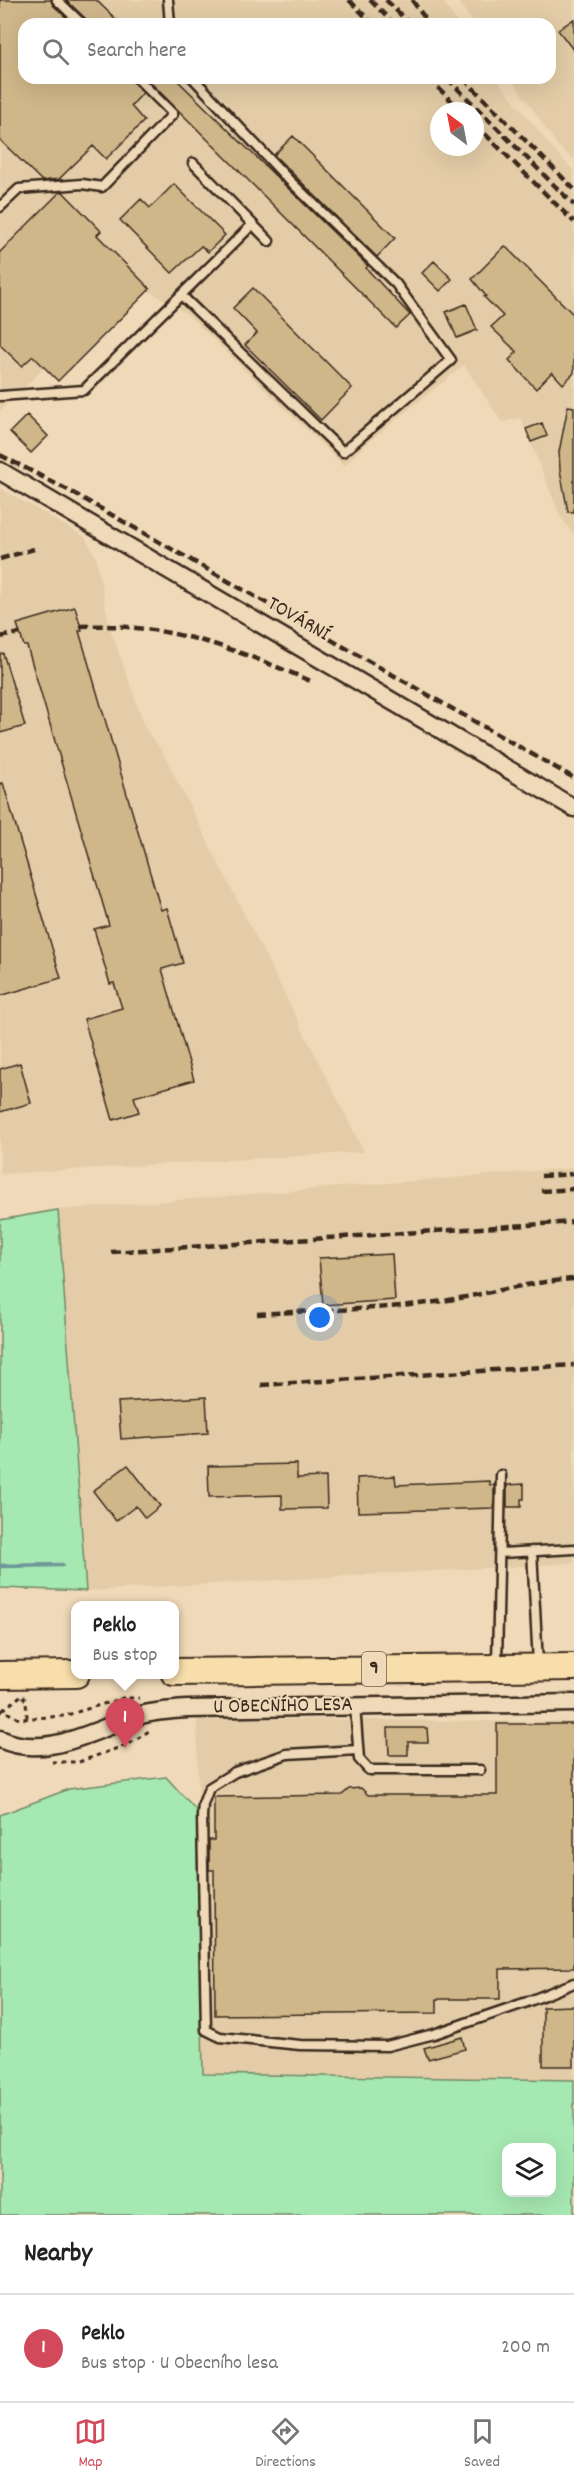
<!DOCTYPE html>
<html lang="en">
<head>
<meta charset="utf-8">
<style>
	:root { --surface:#fff; --page:#f2f2f2; --text:#222; --muted:#767676; --line:#e0e0e0; --accent:#d1495b }
	body { margin:0; font-family:Dekko,sans-serif; background:var(--page); color:var(--text) }
	.controls { position:absolute; right:18px; bottom:18px; display:grid; overflow:hidden; border-radius:12px; box-shadow:0 6px 24px #0002 }
	.controls button { width:54px; height:54px; display:grid; place-items:center; padding:0; border:0; border-bottom:2px solid var(--line); background:var(--surface); color:var(--text); font:30px sans-serif }
	.compass { position:absolute; left:430px; top:102px; width:54px; height:54px; border-radius:50%; background:var(--surface); box-shadow:0 6px 24px #0002; rotate:328deg }
	.you { position:absolute; left:320px; top:1318px; width:21px; height:21px; margin:-15px; border:4px solid #fff; border-radius:50%; background:#1a73e8; box-shadow:0 0 0 9px #1a73e833 }
	.badge { display:grid; place-items:center; width:39px; height:39px; border-radius:50%; background:var(--accent); color:#fff; font-size:20px; font-weight:700 }
	.pin { position:absolute; translate:-50% -50px; filter:drop-shadow(0 2px 3px #0008) }
	.pin::after { content:''; position:absolute; top:32px; width:21px; height:18px; background:inherit; clip-path:polygon(0 0,100% 0,50% 100%) }
	.popup { position:absolute; left:71px; top:1601px; width:108px; height:78px; box-sizing:border-box; display:grid; place-content:center; border-radius:12px; background:var(--surface); filter:drop-shadow(0 2px 4px #0005); font-size:20px; white-space:nowrap; color:var(--muted) }
	.popup b { font-size:22px; color:var(--text) }
	.popup::after { content:''; position:absolute; left:50%; top:100%; margin-left:-12px; border:12px solid transparent; border-top-color:var(--surface) }
	.list { margin:0; padding:0; list-style:none }
	h2 { display:flex; justify-content:space-between; align-items:center; height:78px; margin:0; padding:0 24px; font-size:26px }
	h2 small { font-size:20px; font-weight:400; color:var(--muted) }
	.list li { display:grid; grid-template-columns:39px 1fr auto; gap:18px; align-items:center; box-sizing:border-box; height:108px; padding:0 24px; border-top:2px solid var(--line) }
	.list b { display:block; font-size:22px; white-space:nowrap }
	.list p { margin:0; font-size:20px; white-space:nowrap; color:var(--muted) }
	.list em { font-size:20px; font-style:normal; color:var(--muted) }
	.icon { flex:none; width:33px; height:33px; fill:none; stroke:currentColor; stroke-width:2; stroke-linecap:round; stroke-linejoin:round }
	.map { position:relative; flex:none; width:574px; height:2215px; overflow:hidden }
	.search { position:absolute; background:var(--surface); box-shadow:0 6px 24px #0002; left:18px; right:18px; top:18px; height:66px; display:flex; align-items:center; gap:15px; box-sizing:border-box; padding:0 21px; border-radius:18px; color:var(--muted); font-size:22px }
	.sheet { height:186px; background:var(--surface) }
	nav { display:flex; justify-content:space-around; align-items:center; box-sizing:border-box; height:84px; border-top:2px solid var(--line); background:var(--surface); font-size:16px; color:var(--muted) }
	nav a { display:grid; justify-items:center; gap:3px }
	nav .on { color:var(--accent) }
	.map>svg:first-child { display:block }
	.built { fill:#e3cca7; fill-rule:evenodd }
	.green { fill:#a6e8b1; stroke:#708968; stroke-width:1.5; fill-rule:evenodd }
	.lines { fill:none; stroke-linecap:round; stroke-linejoin:round }
	.stream { stroke:#6e9899; stroke-width:4.5 }
	.building { fill:#d0b78a; stroke:#3b2a1e; stroke-width:1.5 }
	.lane-casing { stroke:#3b2a1e; stroke-width:13 }
	.street-casing { stroke:#3b2a1e; stroke-width:21 }
	.primary-casing { stroke:#3b2a1e; stroke-width:30 }
	.path { stroke:#3b2a1e; stroke-width:3; stroke-dasharray:4.5 4.5; stroke-linecap:butt }
	.lane { stroke:#efd9b8; stroke-width:8 }
	.street { stroke:#efd9b8; stroke-width:16 }
	.primary { stroke:#f8deab; stroke-width:26 }
	.rail { stroke:#3b2a1e; stroke-width:4.5; stroke-dasharray:9 4.5; stroke-linecap:butt }
	.labels { text-anchor:middle; dominant-baseline:central; stroke-width:4.5; stroke-linejoin:round; paint-order:stroke }
	.shield { fill:#efd9b8; stroke:#715e4c; stroke-width:1.5 }
	.shield-label { font-size:20px; font-weight:bold; fill:#3b2a1e }
	.street-label { font-size:21px; fill:#3b2a1e; stroke:#efd9b8 }
</style>
</head>
<body>
<div class="map">
<svg width="574" height="2215" viewBox="0 0 574 2215">
	<rect width="100%" height="100%" fill="#efd9b8"/>
	<filter id="ink" filterUnits="userSpaceOnUse"><feTurbulence type="fractalNoise" baseFrequency=".0167" numOctaves="2"/><feDisplacementMap in="SourceGraphic" scale="12" xChannelSelector="R" yChannelSelector="G"/><feConvolveMatrix kernelMatrix="1 2 1 2 8 2 1 2 1" color-interpolation-filters="sRGB"/></filter>
	<g filter="url(#ink)">
		<path class="built" d="M 0,0 L 442,0 L 458,24 L 24,24 L 24,78 L 496,78 L 553,149 L 574,171 L 574,535 L 560,516 L 521,418 L 502,422 L 464,365 L 367,443 L 344,466 L 186,313 L 133,281 L 0,411 ZM 439,111 L 475,111 L 475,147 L 439,147 Z
			M 457,0 L 574,0 L 574,160 L 558,146 L 511,78 L 550,78 L 550,24 L 474,24 Z
			M 0,488 L 85,537 L 96,557 L 109,625 L 146,730 L 162,751 L 364,1152 L 0,1174 Z
			M 574,1168 L 574,1563 L 86,1591 L 58,1210 Z
			M 197,1718 L 574,1722 L 574,2080 L 203,2074 Z"/>
		<path class="green" d="M 58,1210 L 86,1591 L 0,1588 L 0,1220 Z
			M 166,1777 L 198,1812 L 203,2074 L 574,2080 L 574,2215 L 0,2215 L 0,1815 L 69,1789 ZM 506,2148 L 552,2148 L 552,2192 L 506,2192 Z"/>
		<g class="lines">
			<path class="stream" d="M 0,1566 L 62,1565"/>
		</g>
		<path class="building" d="M 0,0 L 51,0 L 53,5 L 73,24 L 24,24 L 24,78 L 131,78 L 143,93 L 131,106 L 144,121 L 106,159 L 93,146 L 59,179 L 42,181 L 0,140 Z
			M 66,0 L 96,0 L 121,24 L 88,24 L 86,19 Z
			M 574,19 L 574,51 L 558,30 Z
			M 146,78 L 175,78 L 368,266 L 366,268 L 410,315 L 396,328 Z
			M 293,136 L 395,238 L 377,257 L 274,155 Z
			M 174,184 L 225,235 L 208,252 L 201,246 L 172,273 L 120,220 L 141,199 L 150,208 Z
			M 60,192 L 63,192 L 101,231 L 97,235 L 150,289 L 58,381 L 33,356 L 22,366 L 0,345 L 0,252 Z
			M 505,246 L 574,315 L 574,373 L 563,384 L 552,372 L 536,389 L 509,360 L 517,352 L 491,327 L 503,316 L 484,297 L 486,296 L 472,279 Z
			M 434,261 L 452,279 L 440,291 L 422,273 Z
			M 253,288 L 352,388 L 321,420 L 245,345 L 257,333 L 233,308 Z
			M 466,304 L 477,330 L 457,338 L 446,312 Z
			M 568,406 L 574,407 L 574,512 L 568,512 L 560,470 L 559,452 Z
			M 27,415 L 48,436 L 31,453 L 10,432 Z
			M 542,423 L 547,436 L 531,442 L 526,429 Z
			M 75,607 L 82,631 L 79,631 L 161,910 L 167,908 L 183,963 L 162,969 L 194,1080 L 134,1097 L 139,1112 L 113,1120 L 84,1019 L 122,1008 L 114,983 L 110,984 L 94,929 L 109,925 L 27,646 L 24,646 L 17,624 Z
			M 3,653 L 25,726 L 0,733 L 0,654 Z
			M 0,783 L 3,783 L 61,978 L 0,996 Z
			M 20,1063 L 31,1103 L 0,1112 L 0,1069 Z
			M 392,1254 L 395,1300 L 323,1305 L 319,1258 Z
			M 206,1397 L 208,1433 L 121,1439 L 118,1402 Z
			M 297,1464 L 297,1478 L 326,1477 L 327,1508 L 282,1509 L 282,1495 L 209,1497 L 208,1466 Z
			M 128,1465 L 160,1506 L 145,1518 L 136,1506 L 116,1521 L 93,1491 Z
			M 395,1476 L 396,1485 L 489,1481 L 490,1485 L 494,1485 L 494,1508 L 358,1512 L 357,1478 Z
			M 524,1484 L 524,1499 L 521,1499 L 521,1507 L 507,1507 L 507,1485 Z
			M 497,1724 L 574,1724 L 574,1968 L 500,1969 L 500,1999 L 437,1999 L 437,2013 L 215,2015 L 214,1870 L 209,1870 L 209,1840 L 214,1840 L 214,1797 L 342,1795 L 349,1789 L 361,1788 L 368,1795 L 497,1795 Z
			M 388,1728 L 427,1728 L 428,1742 L 408,1742 L 408,1755 L 389,1755 Z
			M 574,2006 L 574,2066 L 543,2066 L 543,2007 Z
			M 462,2037 L 465,2049 L 428,2059 L 424,2048 Z"/>
		<g class="lines">
			<defs>
				<path id="lane" d="M 57,0 L 82,24
					M 168,0 L 170,24
					M 193,163 L 269,241
					M 0,207 L 19,189 L 82,184 L 102,187 L 173,114 L 137,78
					M 181,295 L 252,225
					M 0,396 L 84,390 L 181,295 L 343,452 L 451,360 L 396,284 L 287,178 L 193,78
					M 532,1551 L 538,1664
					M 500,1553 L 574,1549
					M 497,1664 L 501,1475
					M 355,1706 L 359,1759 L 369,1770 L 480,1770
					M 358,1750 L 287,1754 L 235,1772 L 209,1788 L 203,1804 L 202,1816 L 206,2030 L 220,2037 L 300,2045 L 387,2046 L 434,2034 L 527,2002 L 574,1983"/>
				<path id="street" d="M 0,471 L 574,808
					M 0,1739 C 48,1761 95,1728 141,1715 C 156,1711 171,1710 187,1709 L 574,1703"/>
				<path id="primary" d="M 174,1672 L 574,1667
					M 0,1675 L 76,1674"/>
			</defs>
			<use href="#lane" class="lane-casing"/>
			<use href="#street" class="street-casing"/>
			<use href="#primary" class="primary-casing"/>
			<path class="path" d="M 23,1696 L 26,1701 L 27,1718
				M 3,1710 L 23,1694
				M 0,1713 L 3,1710 L 19,1719 L 64,1716 L 123,1698 L 139,1698
				M 52,1762 L 79,1762 L 129,1744 L 149,1731"/>
			<use href="#lane" class="lane"/>
			<use href="#street" class="street"/>
			<use href="#primary" class="primary"/>
			<path class="rail" d="M 349,0 L 373,24
				M 370,0 L 394,24
				M 386,0 L 410,24
				M 412,0 L 429,24
				M 428,78 L 462,111
				M 447,78 L 574,205
				M 463,78 L 574,189
				M 475,124 L 574,222
				M 0,455 L 68,490 L 574,778
				M 0,559 L 34,549
				M 80,626 C 169,623 233,648 313,682
				M 0,637 L 20,633
				M 541,1176 L 574,1174
				M 541,1191 L 574,1189
				M 111,1252 L 574,1222
				M 257,1314 C 319,1310 382,1310 443,1301 C 487,1294 529,1282 574,1279
				M 261,1385 L 574,1365"/>
		</g>
	</g>
	<g class="labels">
		<rect class="shield" x="362" y="1652" width="24" height="34" rx="4.5"/>
		<g class="shield-label">
			<text x="374" y="1669">9</text>
		</g>
		<g class="street-label">
			<text transform="translate(298 620) rotate(30)">TOVÁRNÍ</text>
			<text transform="translate(283 1707) rotate(-1)">U OBECNÍHO LESA</text>
		</g>
	</g>
</svg>
<div class="controls">
<button><svg class="icon" aria-label="layers" viewBox="0 0 24 24"><path d="M12 4l9 5-9 5-9-5zM3 14l9 5 9-5"/></svg></button>
</div>
<svg class="compass" viewBox="-18 -18 36 36"><path d="M0-13l5 13h-10z" fill="#e53935"/><path d="M0 13l5-13h-10z" fill="#767676"/></svg>
<div class="you"></div>
<div class="pin badge" style="left:125px;top:1748px">1</div>
<div class="popup"><b>Peklo</b>Bus stop</div>
<div class="search"><svg class="icon" aria-label="search" viewBox="0 0 24 24"><circle cx="10" cy="10" r="6"/><path d="M15 15l6 6"/></svg>Search here</div>
</div>
<section class="sheet">
<h2>Nearby<small></small></h2>
<ul class="list">
<li><span class="badge">1</span><div><b>Peklo</b><p>Bus stop · U Obecního lesa</p></div><em>200 m</em></li>
</ul>
</section>
<nav>
<a class="on"><svg class="icon" aria-label="map" viewBox="0 0 24 24"><path d="M3 6l6-2 6 2 6-2v14l-6 2-6-2-6 2zM9 4v14M15 6v14"/></svg>Map</a>
<a><svg class="icon" aria-label="directions" viewBox="0 0 24 24"><path d="M12 3l9 9-9 9-9-9zM9 14v-3h6M13 9l2 2-2 2"/></svg>Directions</a>
<a><svg class="icon" aria-label="saved" viewBox="0 0 24 24"><path d="M7 4h10v16l-5-4-5 4z"/></svg>Saved</a>
</nav>
</body>
</html>
